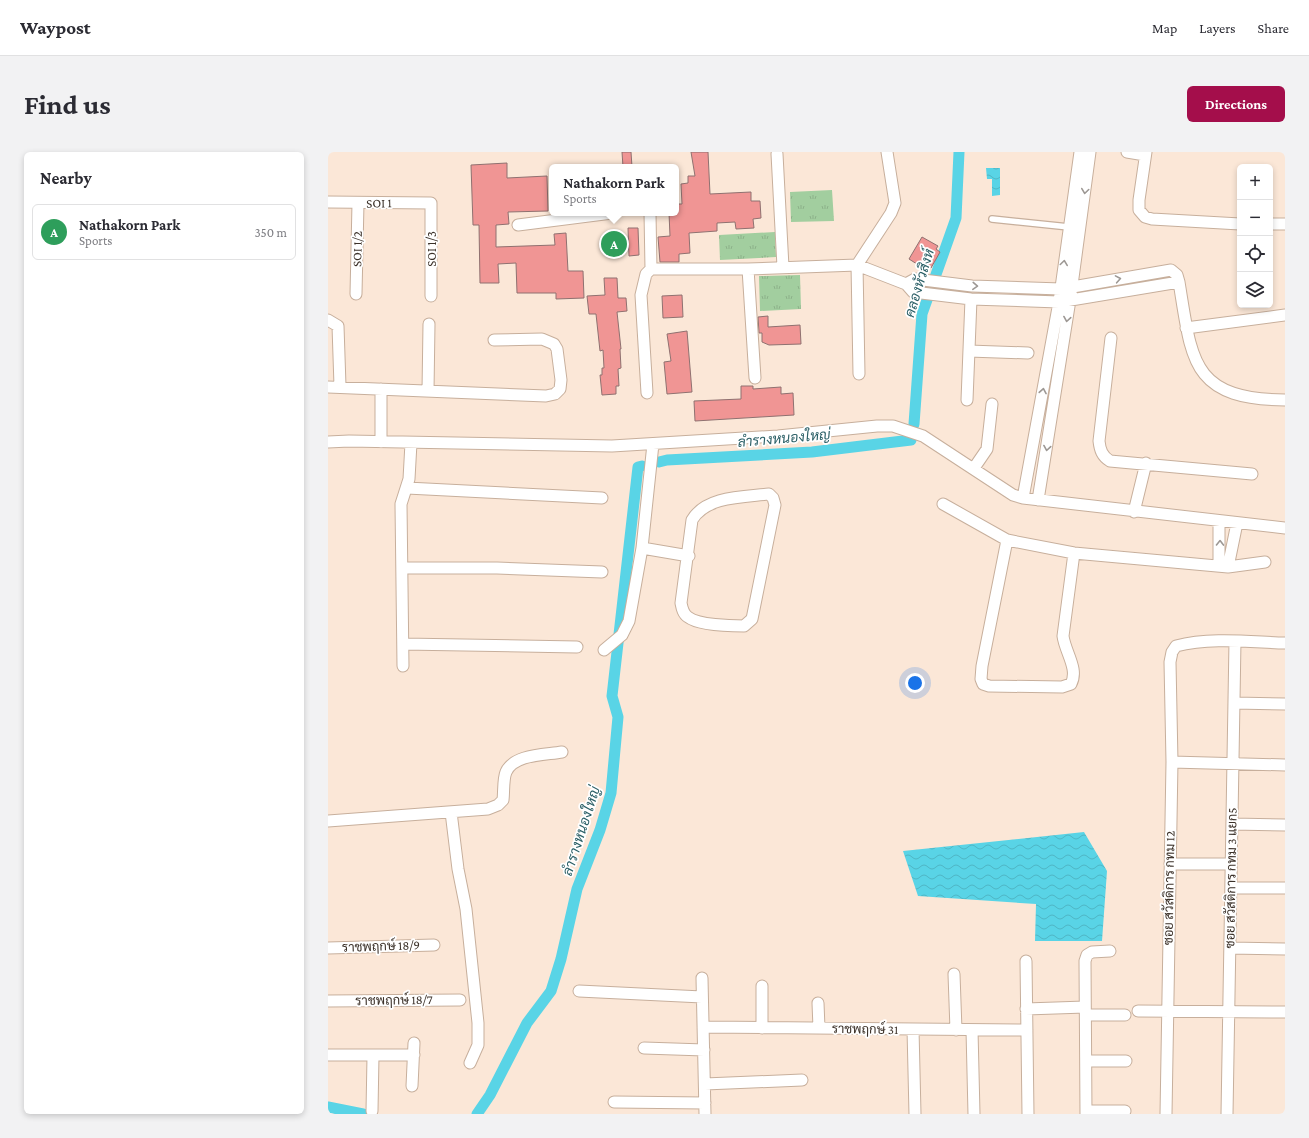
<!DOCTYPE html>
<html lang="en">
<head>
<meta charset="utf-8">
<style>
	:root { --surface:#fff; --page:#f2f2f3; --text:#2b2b33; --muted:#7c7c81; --line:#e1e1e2; --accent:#a40e4b }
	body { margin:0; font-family:"Crimson Pro",Sarabun,serif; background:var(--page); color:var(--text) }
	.controls { position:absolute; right:12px; top:12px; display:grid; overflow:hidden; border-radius:6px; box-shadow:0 2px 6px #0003 }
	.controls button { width:36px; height:36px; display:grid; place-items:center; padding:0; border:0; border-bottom:1px solid var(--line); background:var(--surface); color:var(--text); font:20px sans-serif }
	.you { position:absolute; left:587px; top:531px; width:14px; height:14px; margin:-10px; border:3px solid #fff; border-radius:50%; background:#1a73e8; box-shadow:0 0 0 6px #1a73e833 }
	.badge { display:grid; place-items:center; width:26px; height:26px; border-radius:50%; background:var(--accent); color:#fff; font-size:13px; font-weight:700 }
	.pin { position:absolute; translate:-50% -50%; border:2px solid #fff; box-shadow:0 1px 4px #0006 }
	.popup { position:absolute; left:221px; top:12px; width:130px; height:52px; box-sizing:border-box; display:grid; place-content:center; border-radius:6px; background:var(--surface); filter:drop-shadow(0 1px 3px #0005); font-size:13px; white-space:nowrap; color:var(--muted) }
	.popup b { font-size:15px; color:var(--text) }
	.popup::after { content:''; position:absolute; left:50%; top:100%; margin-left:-8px; border:8px solid transparent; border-top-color:var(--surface) }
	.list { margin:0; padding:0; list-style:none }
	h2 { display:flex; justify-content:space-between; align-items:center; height:52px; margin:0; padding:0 16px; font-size:17px }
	h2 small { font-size:13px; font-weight:400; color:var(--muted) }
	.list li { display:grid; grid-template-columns:26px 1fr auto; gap:12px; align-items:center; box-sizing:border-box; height:56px; margin:0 8px 8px; padding:0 8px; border:1px solid var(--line); border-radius:6px }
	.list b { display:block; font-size:15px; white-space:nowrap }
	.list p { margin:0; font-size:13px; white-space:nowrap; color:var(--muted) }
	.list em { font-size:13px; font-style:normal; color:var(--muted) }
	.icon { flex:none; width:22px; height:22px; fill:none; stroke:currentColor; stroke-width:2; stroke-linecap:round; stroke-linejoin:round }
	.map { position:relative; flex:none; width:957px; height:962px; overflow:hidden; border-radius:6px }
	header { display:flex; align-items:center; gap:24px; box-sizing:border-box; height:56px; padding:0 20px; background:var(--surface); border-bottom:1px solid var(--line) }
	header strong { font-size:19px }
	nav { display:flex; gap:22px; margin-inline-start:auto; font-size:14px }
	.intro { display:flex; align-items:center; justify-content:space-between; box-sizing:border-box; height:96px; padding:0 24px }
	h1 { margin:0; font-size:28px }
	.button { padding:10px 18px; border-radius:6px; background:var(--accent); color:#fff; font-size:14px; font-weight:700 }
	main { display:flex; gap:24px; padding:0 24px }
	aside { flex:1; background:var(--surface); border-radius:6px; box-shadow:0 2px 6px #0003 }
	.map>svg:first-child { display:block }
	.grass { fill:url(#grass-tufts) }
	.water { fill:url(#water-waves) }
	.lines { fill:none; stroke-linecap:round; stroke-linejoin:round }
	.canal { stroke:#59d4e6; stroke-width:11 }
	.building { fill:#f09594; stroke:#8f7170 }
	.service-casing { stroke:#c7af9c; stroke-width:8 }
	.minor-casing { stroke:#c7af9c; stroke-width:13 }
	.service { stroke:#fff; stroke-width:5.5 }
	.minor { stroke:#fff; stroke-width:11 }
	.oneway { stroke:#9d9894 }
	.labels { text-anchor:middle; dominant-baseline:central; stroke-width:3.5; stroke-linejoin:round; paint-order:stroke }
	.street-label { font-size:13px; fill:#3b3129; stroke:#fff }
	.water-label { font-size:14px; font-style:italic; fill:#2b5f66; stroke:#fff }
</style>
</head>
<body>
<header>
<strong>Waypost</strong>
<nav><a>Map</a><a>Layers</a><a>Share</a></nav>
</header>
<div class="intro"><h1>Find us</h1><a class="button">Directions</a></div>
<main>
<aside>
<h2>Nearby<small></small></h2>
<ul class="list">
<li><span class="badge" style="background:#2e9e5b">A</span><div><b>Nathakorn Park</b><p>Sports</p></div><em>350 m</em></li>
</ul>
</aside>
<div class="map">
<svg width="957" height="962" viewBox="0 0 957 962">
	<defs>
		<pattern id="grass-tufts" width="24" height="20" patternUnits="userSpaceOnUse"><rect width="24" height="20" fill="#a2ce9f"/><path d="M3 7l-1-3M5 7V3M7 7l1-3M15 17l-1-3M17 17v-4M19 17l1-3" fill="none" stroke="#8cb189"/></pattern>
		<pattern id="water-waves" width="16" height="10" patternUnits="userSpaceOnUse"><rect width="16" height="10" fill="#59d4e6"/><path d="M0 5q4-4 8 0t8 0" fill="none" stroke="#4eb6c5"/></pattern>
	</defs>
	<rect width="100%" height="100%" fill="#fbe7d7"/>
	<path class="grass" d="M 504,38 L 506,69 L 463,70 L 462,40 Z
		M 447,80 L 448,105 L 392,108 L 391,83 Z
		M 472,123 L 473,157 L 432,159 L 431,124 Z"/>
	<path class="water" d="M 658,16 L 672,16 L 672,43 L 664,44 L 664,27 L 659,27 Z
		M 297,85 L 298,97 L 275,98 L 274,86 Z
		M 756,680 L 779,719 L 774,789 L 707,789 L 708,752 L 590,744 L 575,699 Z"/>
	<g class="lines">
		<path class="canal" d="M 586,272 L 594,162 L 628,66 L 631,0
			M 331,310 L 339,308 L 484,300 L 583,288
			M 0,955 L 35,962
			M 149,962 L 162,943 L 199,871 L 223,839 L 233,807 L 249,737 L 272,678 L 283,641 L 290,565 L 284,544 L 310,315 L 314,314"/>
	</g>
	<path class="building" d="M 294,0 L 303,0 L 304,15 L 295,15 Z
		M 363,0 L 380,0 L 382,42 L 423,40 L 423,49 L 432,49 L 433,66 L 425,67 L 426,76 L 408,77 L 407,70 L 389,71 L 389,79 L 361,81 L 362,101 L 351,102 L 351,110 L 332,110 L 330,85 L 342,84 L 341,61 L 348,61 L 348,52 L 354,52 L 353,32 L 360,31 L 360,24 L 367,24 Z
		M 179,11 L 179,26 L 219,24 L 220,59 L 180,60 L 181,72 L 168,73 L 168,95 L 227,93 L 226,82 L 238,81 L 240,119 L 255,119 L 256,146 L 228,147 L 228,141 L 189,141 L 188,111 L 170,112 L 171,131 L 152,131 L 151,73 L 145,73 L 143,13 Z
		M 300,76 L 310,76 L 311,103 L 301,104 Z
		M 594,85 L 610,94 L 608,97 L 612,100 L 603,116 L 594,111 L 592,114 L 581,107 Z
		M 276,126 L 289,126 L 290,146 L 298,146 L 299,159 L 289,160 L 293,197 L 292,197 L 293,216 L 290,217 L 291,234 L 288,234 L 288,242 L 274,243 L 272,223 L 274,223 L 274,216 L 276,216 L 275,198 L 272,199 L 268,162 L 261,162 L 259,144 L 277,143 Z
		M 354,143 L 355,165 L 335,166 L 334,144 Z
		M 440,164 L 440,175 L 472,173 L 473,192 L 441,193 L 434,190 L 434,181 L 431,181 L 430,165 Z
		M 359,179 L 364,240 L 339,242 L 336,210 L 343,209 L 339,182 Z
		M 413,234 L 425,234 L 425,237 L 453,235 L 453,242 L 465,241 L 466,263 L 367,269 L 366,249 L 413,247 Z"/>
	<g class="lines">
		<defs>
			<path id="service" d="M 664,67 L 741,75"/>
			<path id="minor" d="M 799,0 L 817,3
				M 818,0 L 811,48 L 811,58 L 817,65 L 824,67 L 912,72
				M 449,2 L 455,115
				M 0,50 L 103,51 L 103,144
				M 322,61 L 323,117
				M 942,72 L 957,72
				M 190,73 L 284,61
				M 420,117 L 427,226
				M 578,132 L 587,127 L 644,134 L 733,137 L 843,118 L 849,123 L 851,130 C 864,209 863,247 957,248
				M 28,142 L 30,51
				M 0,168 L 10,174 L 12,234
				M 858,176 L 957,163
				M 783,186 L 771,289 C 772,298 774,304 782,309 L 924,322
				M 641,199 L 700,201
				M 531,222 L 529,113 L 563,61 L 567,51 L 559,0
				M 0,235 L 218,244 L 227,242 L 232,237 L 233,228 L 229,197 L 226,192 L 214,187 L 166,188
				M 100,239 L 101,172
				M 319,241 L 313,143 L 318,122 L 323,117 L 420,117 L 529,113 L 578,132 L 585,140 L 643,147 L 731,150 L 851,130
				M 639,248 L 643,147
				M 0,290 L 21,289 L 284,294 L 450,284 L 549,274 L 565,274 L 595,284 L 685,343 L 695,346 L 957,376
				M 53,290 L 53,237
				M 325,292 L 314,396 L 361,404
				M 646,316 L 659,297 L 664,252
				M 79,336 L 274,346
				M 441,342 L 445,346 L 447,353 L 424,467 L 416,474 C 403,474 370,473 360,465 C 355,462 354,456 353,451 L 364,368 C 378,344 416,345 441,342 Z
				M 695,346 L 731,150 L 752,0
				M 710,348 L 742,148 L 762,0
				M 615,352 L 679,388 L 746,401 L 900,415 L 937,410
				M 806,360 L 818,311
				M 891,369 L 891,414
				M 679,388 L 654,514 L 653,527 L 655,532 L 661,534 L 734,535 L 743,532 C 751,517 737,500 735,484 L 746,401
				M 900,415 L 909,371
				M 74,416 L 169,416 L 274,420
				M 75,492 L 249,495
				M 276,498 L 294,483 L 301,469 L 314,396
				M 75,514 L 73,352 L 81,327 L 83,291
				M 906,551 L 957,552
				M 844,610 L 957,613
				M 123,660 L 130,717 L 138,757 L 150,871 L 150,893 L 142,911
				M 0,669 L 160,657 L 170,653 L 175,648 C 176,640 175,627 178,620 C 186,602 217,603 234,600
				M 904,672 L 957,673
				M 842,712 L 903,712
				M 903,736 L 957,736
				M 0,796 L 106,793
				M 902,796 L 957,797
				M 698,809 L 700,962
				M 626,822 L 628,878
				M 374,826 L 377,962
				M 434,834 L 434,876
				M 251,839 L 374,845
				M 0,849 L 132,848
				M 490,851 L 491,876
				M 698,857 L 757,855
				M 810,859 L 957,860
				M 758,863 L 797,863
				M 375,875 L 699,878
				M 585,877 L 587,962
				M 644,878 L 646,962
				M 316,896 L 376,898
				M 0,903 L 86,903
				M 758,909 L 798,909
				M 377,932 L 474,928
				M 84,934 L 86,891
				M 286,950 L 377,951
				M 44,959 L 45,904
				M 758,959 L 797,959
				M 758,962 L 757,809 L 759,803 L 764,800 L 782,799
				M 838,962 L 844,610 L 842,510 L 844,500 L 848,494 C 883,485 922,490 957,491
				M 899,962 L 907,489"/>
		</defs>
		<use href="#service" class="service-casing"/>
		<use href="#minor" class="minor-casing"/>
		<use href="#service" class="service"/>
		<use href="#minor" class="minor"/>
	</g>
	<defs><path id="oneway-chevron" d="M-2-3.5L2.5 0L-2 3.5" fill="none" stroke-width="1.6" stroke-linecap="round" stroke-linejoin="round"/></defs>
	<g class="oneway">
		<use href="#oneway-chevron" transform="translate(757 39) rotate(98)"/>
		<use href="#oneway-chevron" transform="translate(736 111) rotate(-82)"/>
		<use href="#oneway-chevron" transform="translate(790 127) rotate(-10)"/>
		<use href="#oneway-chevron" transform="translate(647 134) rotate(3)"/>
		<use href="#oneway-chevron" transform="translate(739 167) rotate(99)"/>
		<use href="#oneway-chevron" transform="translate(715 239) rotate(-80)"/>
		<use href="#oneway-chevron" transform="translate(719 296) rotate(99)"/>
		<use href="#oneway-chevron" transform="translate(892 391) rotate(-89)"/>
	</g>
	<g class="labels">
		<g class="street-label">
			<text transform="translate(51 51) rotate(-1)">SOI 1</text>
			<text transform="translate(29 97) rotate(-89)">SOI 1/2</text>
			<text transform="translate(103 97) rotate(-90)">SOI 1/3</text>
			<text transform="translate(903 726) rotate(-89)">ซอย สวัสดิการ กทม 3 แยก5</text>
			<text transform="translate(841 736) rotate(-89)">ซอย สวัสดิการ กทม 12</text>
			<text transform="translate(53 794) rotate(-2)">ราชพฤกษ์ 18/9</text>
			<text transform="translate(66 848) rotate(-1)">ราชพฤกษ์ 18/7</text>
			<text transform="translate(537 877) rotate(1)">ราชพฤกษ์ 31</text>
		</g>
		<g class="water-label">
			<text transform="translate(591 131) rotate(-73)">คลองหัวสิงห์</text>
			<text transform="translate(456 286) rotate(-5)">ลำรางหนองใหญ่</text>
			<text transform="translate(253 679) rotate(-72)">ลำรางหนองใหญ่</text>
		</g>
	</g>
</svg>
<div class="controls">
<button>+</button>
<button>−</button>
<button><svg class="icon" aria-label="locate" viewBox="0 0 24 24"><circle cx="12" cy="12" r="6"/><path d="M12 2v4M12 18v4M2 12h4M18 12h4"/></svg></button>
<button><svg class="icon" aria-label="layers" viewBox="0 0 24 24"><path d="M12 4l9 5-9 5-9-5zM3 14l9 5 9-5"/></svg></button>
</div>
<div class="you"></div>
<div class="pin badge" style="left:286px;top:92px;background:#2e9e5b">A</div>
<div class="popup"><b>Nathakorn Park</b>Sports</div>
</div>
</main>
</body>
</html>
